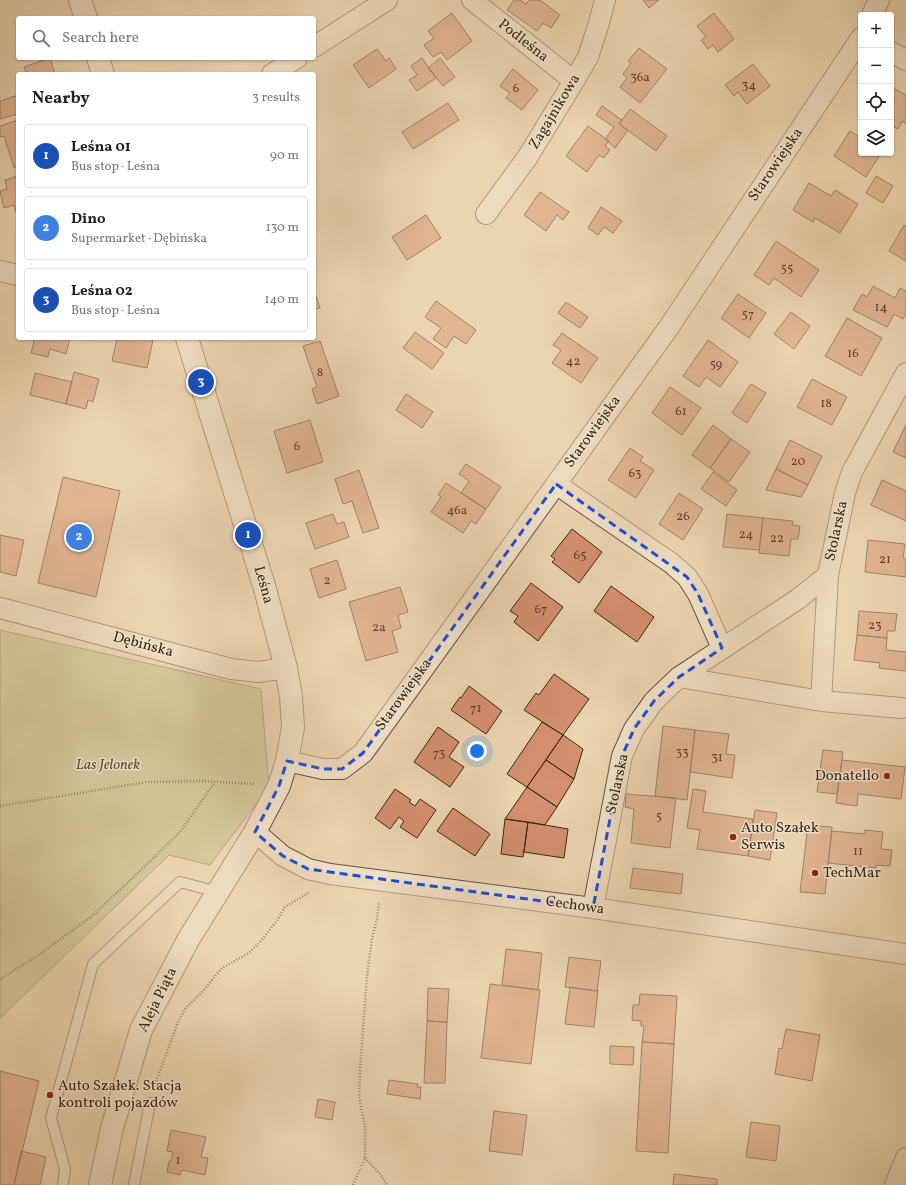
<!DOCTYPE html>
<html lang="en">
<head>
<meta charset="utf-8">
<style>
	:root { --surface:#fff; --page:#f6f6f6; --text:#222; --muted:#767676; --line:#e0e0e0; --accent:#8f2418 }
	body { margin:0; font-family:Vollkorn,serif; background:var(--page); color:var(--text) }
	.controls { position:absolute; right:12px; top:12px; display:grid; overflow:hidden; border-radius:4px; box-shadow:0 1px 3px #0004 }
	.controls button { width:36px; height:36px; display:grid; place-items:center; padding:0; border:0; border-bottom:1px solid var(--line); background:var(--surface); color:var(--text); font:20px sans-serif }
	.you { position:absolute; left:477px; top:751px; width:14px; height:14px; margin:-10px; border:3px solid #fff; border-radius:50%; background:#1a73e8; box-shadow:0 0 0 6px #1a73e833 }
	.badge { display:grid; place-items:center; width:26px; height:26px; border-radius:50%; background:var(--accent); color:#fff; font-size:13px; font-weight:700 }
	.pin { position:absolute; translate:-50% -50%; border:2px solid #fff; box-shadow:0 1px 4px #0006 }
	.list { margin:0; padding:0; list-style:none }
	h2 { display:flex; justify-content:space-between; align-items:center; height:52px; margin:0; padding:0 16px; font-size:17px }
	h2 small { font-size:13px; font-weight:400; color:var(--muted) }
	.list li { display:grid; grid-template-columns:26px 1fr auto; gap:12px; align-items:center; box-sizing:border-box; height:64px; margin:0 8px 8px; padding:0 8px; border:1px solid var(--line); border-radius:4px }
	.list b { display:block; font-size:15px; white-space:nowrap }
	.list p { margin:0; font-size:13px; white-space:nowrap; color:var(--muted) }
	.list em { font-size:13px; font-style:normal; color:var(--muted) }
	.icon { flex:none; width:22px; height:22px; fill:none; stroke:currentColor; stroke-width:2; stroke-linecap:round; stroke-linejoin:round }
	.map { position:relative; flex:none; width:906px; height:1185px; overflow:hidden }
	.search { position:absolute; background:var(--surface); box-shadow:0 1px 3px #0004; left:16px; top:16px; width:300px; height:44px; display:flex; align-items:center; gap:10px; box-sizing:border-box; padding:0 14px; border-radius:4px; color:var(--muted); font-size:15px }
	.panel { position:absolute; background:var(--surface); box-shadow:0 1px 3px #0004; left:16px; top:72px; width:300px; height:268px; border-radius:4px }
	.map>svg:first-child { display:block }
	.green { fill:#bebb87; stroke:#7c714e }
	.building { fill:#d48f6f; stroke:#3a2715 }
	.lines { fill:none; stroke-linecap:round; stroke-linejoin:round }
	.service-casing { stroke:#66523c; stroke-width:12 }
	.minor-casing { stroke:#66523c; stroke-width:22 }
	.tertiary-casing { stroke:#66523c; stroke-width:24 }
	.path { stroke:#3a2715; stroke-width:2.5; stroke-dasharray:1 2; stroke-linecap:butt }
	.service { stroke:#f2e3cc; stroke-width:10 }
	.minor { stroke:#f2e3cc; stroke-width:20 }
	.tertiary { stroke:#f2e3cc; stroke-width:22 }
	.marked { fill:none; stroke:#1d4ed8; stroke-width:3; stroke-dasharray:8 5; stroke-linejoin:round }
	.poi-dot { fill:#8f2418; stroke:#f2e3cc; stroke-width:1.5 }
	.labels { text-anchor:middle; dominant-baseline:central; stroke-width:3; stroke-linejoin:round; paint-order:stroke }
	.number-label { font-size:13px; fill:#60412c }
	.street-label { font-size:15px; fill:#3a2715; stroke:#f2e3cc }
	.park-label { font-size:15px; font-style:italic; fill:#5b4c32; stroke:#f2e3cc }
	.poi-label { font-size:15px; fill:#3a2715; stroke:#f2e3cc; text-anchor:start }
</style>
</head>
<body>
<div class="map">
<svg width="906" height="1185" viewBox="0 0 906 1185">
	<rect width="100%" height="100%" fill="#ebd4b0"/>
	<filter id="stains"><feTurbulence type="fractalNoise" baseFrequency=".005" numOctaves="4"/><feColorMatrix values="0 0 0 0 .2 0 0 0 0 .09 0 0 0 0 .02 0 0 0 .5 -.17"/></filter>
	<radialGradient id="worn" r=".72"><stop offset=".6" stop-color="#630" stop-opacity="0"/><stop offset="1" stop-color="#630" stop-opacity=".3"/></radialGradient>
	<path class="green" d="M 0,630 L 261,689 L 269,787 L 210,865 L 169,855 L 0,1018 Z"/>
	<path class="building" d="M 514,0 L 520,0 L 526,4 L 529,0 L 540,0 L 560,15 L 551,28 L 543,23 L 537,31 L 507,10 Z
		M 643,0 L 659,0 L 649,8 Z
		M 452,13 L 472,41 L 447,60 L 441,52 L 433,57 L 424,45 L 434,38 L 428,31 Z
		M 714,13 L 734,39 L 718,52 L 713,45 L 708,49 L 701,40 L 706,37 L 697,26 Z
		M 639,48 L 667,69 L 640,103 L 620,87 L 627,78 L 623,74 L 631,63 L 628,61 Z
		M 377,49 L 386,61 L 389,58 L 396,69 L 369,88 L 353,65 Z
		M 50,58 L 55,74 L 27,74 L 24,67 Z
		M 422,58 L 436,78 L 417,91 L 409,80 L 417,75 L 411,66 Z
		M 440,58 L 455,77 L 443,86 L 428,68 Z
		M 753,64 L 770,86 L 747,104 L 738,92 L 734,96 L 725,85 Z
		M 513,69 L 538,90 L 522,110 L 506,98 L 510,93 L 500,86 Z
		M 891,87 L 906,95 L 906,124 L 902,121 L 898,129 L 891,125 Z
		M 18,95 L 18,114 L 0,119 L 0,101 Z
		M 448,103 L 459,120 L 413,149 L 402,132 Z
		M 602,106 L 622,120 L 619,124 L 628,130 L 615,148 L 605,139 L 614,127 L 596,115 Z
		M 630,109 L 667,136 L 656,151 L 619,124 Z
		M 18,120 L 18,166 L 14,168 L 4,136 L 0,137 L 0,126 Z
		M 588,126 L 609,141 L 605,146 L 610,150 L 604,158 L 599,155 L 587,172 L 566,156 Z
		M 850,131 L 861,138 L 861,153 L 881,153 L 866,177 L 834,156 Z
		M 18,176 L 18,216 L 17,216 L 14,205 L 4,208 L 0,191 L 7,189 L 5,180 Z
		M 876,176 L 893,186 L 883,203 L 866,193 Z
		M 809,183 L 831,196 L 835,190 L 858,204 L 840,233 L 815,218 L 813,222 L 793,210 Z
		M 540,192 L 569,212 L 563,220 L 557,215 L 546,231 L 524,215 Z
		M 601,207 L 622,221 L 613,233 L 604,227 L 598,235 L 588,228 Z
		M 426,215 L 441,238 L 407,260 L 392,237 Z
		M 904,225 L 906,226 L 906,261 L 889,251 Z
		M 776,241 L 819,270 L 801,297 L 774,278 L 769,285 L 754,275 Z
		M 873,286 L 895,298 L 900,288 L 906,291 L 906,313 L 903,319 L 894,314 L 887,327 L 853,310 L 862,294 L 867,297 Z
		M 314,290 L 320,308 L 314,309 Z
		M 738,294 L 766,313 L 749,338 L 721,318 Z
		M 436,301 L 476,330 L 466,344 L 454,336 L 446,348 L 433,339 L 441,328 L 425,317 Z
		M 566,302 L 588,317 L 580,328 L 558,313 Z
		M 791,312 L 810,326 L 794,349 L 774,334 Z
		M 847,318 L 882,338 L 861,376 L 825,356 Z
		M 415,332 L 444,353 L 432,369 L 403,348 Z
		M 562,333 L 598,358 L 581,383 L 552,363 L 561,350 L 553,345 Z
		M 35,338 L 70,338 L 66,354 L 50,349 L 48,357 L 31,353 Z
		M 117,338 L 142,338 L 153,340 L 147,368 L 112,361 Z
		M 708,340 L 738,362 L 720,387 L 706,377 L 699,387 L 683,376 Z
		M 320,341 L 339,396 L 317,404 L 312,389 L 317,387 L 303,346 Z
		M 74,372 L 99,379 L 93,402 L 88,400 L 86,409 L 66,404 Z
		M 35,373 L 72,382 L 66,404 L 30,395 Z
		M 812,379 L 847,397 L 832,425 L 797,407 Z
		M 751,384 L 766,393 L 747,423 L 732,413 Z
		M 670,387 L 701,408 L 682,435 L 652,413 Z
		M 406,394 L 433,412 L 422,428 L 396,410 Z
		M 310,420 L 323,462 L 287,473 L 274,431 Z
		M 713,425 L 731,439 L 710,468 L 692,455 Z
		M 906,425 L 906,458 L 893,452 Z
		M 731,439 L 750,452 L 729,482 L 710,468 Z
		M 790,440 L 822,456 L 808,485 L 776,469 Z
		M 630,448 L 643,457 L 640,461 L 654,470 L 636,498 L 608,480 Z
		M 466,464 L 501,487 L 486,509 L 461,493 L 469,481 L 459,474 Z
		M 776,469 L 808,485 L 801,497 L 766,490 Z
		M 359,470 L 379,528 L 363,533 L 352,501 L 343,504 L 335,479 Z
		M 713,472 L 737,490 L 726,506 L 701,489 Z
		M 63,477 L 120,491 L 96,597 L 38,583 Z
		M 882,480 L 906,491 L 906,521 L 871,505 Z
		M 446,483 L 486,509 L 476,524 L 471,521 L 463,533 L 431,512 L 441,497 L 438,495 Z
		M 679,493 L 703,509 L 683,540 L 659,524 Z
		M 333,514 L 337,524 L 344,522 L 349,537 L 315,549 L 306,523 Z
		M 727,514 L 763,518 L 759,550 L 723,547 Z
		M 763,518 L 793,521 L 792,525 L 800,526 L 798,539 L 791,539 L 789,556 L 759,553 Z
		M 572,529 L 602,552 L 579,583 L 552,562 L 555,559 L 551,556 Z
		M 0,535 L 24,540 L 16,576 L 0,572 Z
		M 868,540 L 905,544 L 903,558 L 906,559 L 906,577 L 865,572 Z
		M 337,560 L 346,589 L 319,598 L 310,569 Z
		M 531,583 L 563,607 L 538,641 L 514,622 L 518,616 L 510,611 Z
		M 611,586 L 654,617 L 637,642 L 594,611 Z
		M 400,587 L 408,612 L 398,615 L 401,628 L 392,631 L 398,652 L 366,661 L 349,602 Z
		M 859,611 L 897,614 L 895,631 L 887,631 L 887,638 L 857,635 Z
		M 857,635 L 887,638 L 886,650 L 906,652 L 906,671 L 879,668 L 880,663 L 854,660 Z
		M 554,674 L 589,699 L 563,735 L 524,710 L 536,693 L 539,695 Z
		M 469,686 L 502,711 L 486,734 L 451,710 L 460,697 L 461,698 Z
		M 542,722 L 563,735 L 527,787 L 507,774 Z
		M 663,726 L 695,730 L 687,800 L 655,796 Z
		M 438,727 L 459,742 L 449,757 L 464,767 L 450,787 L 414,762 Z
		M 695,730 L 729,734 L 726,754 L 735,755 L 732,778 L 690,772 Z
		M 563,735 L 583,749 L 574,779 L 546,760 Z
		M 823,750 L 843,752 L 837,794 L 817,792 Z
		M 546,760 L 574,779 L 557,807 L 527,787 Z
		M 842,760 L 905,767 L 901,799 L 858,794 L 857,806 L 836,803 Z
		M 527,787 L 557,807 L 545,825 L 505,819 Z
		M 395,789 L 411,800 L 409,802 L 415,806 L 420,799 L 436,810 L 417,838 L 400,827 L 404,821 L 399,817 L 390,829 L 375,818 Z
		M 693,789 L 706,791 L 703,812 L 753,819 L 748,856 L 697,849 L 700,830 L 687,828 Z
		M 626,794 L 676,798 L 670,848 L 631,843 L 634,809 L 625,807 Z
		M 453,808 L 490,834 L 475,856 L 437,831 Z
		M 755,810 L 777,813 L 770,860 L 748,856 Z
		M 505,819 L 528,822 L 523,857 L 501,854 Z
		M 528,822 L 568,829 L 564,858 L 524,852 Z
		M 808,825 L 832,827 L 825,894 L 800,892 Z
		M 865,830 L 883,832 L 881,849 L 892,850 L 890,866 L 876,865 L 876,868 L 828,863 L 832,831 L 864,834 Z
		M 633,868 L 683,874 L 681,894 L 630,888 Z
		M 506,949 L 542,953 L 538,990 L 502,985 Z
		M 569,957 L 601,961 L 597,991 L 565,987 Z
		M 490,984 L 540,990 L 531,1064 L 481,1058 Z
		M 570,987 L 597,991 L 598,989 L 594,1027 L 565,1024 Z
		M 428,988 L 449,989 L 447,1022 L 427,1021 Z
		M 640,994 L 677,996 L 674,1044 L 642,1042 L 644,1026 L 641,1026 L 641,1021 L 632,1020 L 633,1005 L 639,1005 Z
		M 427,1021 L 447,1022 L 445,1083 L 424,1083 Z
		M 786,1029 L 820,1035 L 812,1081 L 775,1074 L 779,1048 L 782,1049 Z
		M 642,1042 L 674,1044 L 668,1153 L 636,1151 Z
		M 610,1046 L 634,1047 L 633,1065 L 610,1064 Z
		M 0,1071 L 39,1081 L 14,1185 L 0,1185 Z
		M 389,1080 L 418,1084 L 417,1087 L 421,1087 L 420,1099 L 387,1094 Z
		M 318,1099 L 335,1102 L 332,1120 L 315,1117 Z
		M 494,1111 L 527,1115 L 522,1155 L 489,1151 Z
		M 751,1122 L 780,1126 L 776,1161 L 746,1157 Z
		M 171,1130 L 206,1137 L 201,1157 L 208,1158 L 205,1175 L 182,1170 L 180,1175 L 167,1172 L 169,1161 L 171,1161 L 173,1152 L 167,1151 Z
		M 21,1151 L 46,1157 L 40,1185 L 14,1185 Z
		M 674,1174 L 717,1179 L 717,1185 L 673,1185 Z"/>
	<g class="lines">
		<defs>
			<path id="service" d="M 63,1185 L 65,1169 L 51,1118 L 93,964 L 180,882 L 218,892
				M 134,1185 L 150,1103"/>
			<path id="minor" d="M 472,0 L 574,81
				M 872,15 L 879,0
				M 314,47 L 387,0
				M 891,52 L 906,60
				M 272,74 L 297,58
				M 486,214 L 527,158 L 574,81 L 588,57 L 598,26 L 605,0
				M 0,271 L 18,275
				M 556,484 L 671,563 L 687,577 L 698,594 L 722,648
				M 0,608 L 231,669 L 258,672 L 286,668
				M 679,677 L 821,701 L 902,708
				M 821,701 L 828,575
				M 287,761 L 323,769 L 342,769 L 363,753 L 669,327 L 861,38
				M 255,832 L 283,856 L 308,869 L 330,874 L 593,908 L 906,954
				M 593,908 L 622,756 L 634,729 L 654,701 L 679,677 L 798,599 L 828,575 L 845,493 L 852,472 L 906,373
				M 895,1185 L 906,1158"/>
			<path id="tertiary" d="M 80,0 L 86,18
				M 98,58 L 103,74
				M 100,1185 L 112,1128 L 141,1030 L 188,940 L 255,832 L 279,786 L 287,761 L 293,727 L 291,697 L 286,668 L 265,589 L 187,338"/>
		</defs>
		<use href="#service" class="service-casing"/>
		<use href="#minor" class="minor-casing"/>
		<use href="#tertiary" class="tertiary-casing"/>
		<path class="path" d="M 0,806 L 147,782 L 203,781 L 255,784
			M 0,979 L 36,957 L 92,916 L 139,872 L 180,832 L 215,782
			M 154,1087 L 178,1022 L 185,1009 L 203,991 L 222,968 L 249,953 L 260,942 L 276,922 L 285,907 L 310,892
			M 365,1158 L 380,1174 L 387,1185
			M 353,1185 L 365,1158 L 365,1126 L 359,1098 L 360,1070 L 367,976 L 372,939 L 377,919 L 379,902"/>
		<use href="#service" class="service"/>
		<use href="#minor" class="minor"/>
		<use href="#tertiary" class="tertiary"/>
	</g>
	<path d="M0 0H906V1185H0ZM 556,484 L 687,577 L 698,594 L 722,648 L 679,677 L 654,701 L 634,729 L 622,756 L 593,908 L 308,869 L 283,856 L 255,832 L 279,786 L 287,761 L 323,769 L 342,769 L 363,753 Z" fill="#ebd4b0" fill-opacity=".55" fill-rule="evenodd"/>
	<path class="marked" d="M 556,484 L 687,577 L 698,594 L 722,648 L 679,677 L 654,701 L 634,729 L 622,756 L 593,908 L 308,869 L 283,856 L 255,832 L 279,786 L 287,761 L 323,769 L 342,769 L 363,753 Z"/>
	<g class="poi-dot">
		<circle cx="887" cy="776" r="4"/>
		<circle cx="733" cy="837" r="4"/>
		<circle cx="815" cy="873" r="4"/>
		<circle cx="50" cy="1095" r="4"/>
	</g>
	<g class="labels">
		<g class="number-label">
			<text x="640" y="78">36a</text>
			<text x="749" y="86">34</text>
			<text x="516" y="89">6</text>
			<text x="787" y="269">55</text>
			<text x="881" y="308">14</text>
			<text x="748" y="315">57</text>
			<text x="853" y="354">16</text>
			<text x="573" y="362">42</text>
			<text x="716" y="365">59</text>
			<text x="320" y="373">8</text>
			<text x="826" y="404">18</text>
			<text x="681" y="412">61</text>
			<text x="297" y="447">6</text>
			<text x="798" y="462">20</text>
			<text x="635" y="474">63</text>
			<text x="457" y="511">46a</text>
			<text x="683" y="517">26</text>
			<text x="746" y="535">24</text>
			<text x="777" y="539">22</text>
			<text x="580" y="556">65</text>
			<text x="885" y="560">21</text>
			<text x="327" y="581">2</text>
			<text x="541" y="610">67</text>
			<text x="875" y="626">23</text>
			<text x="379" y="628">2a</text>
			<text x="476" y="709">71</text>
			<text x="682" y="753">33</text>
			<text x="439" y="754">73</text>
			<text x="717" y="758">31</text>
			<text x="659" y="817">5</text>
			<text x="858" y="852">11</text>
			<text x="178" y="1161">1</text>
		</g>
		<g class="street-label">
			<text transform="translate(523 41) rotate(38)">Podleśna</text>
			<text transform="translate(555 112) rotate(-59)">Zagajnikowa</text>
			<text transform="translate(776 165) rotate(-56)">Starowiejska</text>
			<text transform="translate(593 432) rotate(-54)">Starowiejska</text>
			<text transform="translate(837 531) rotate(-78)">Stolarska</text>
			<text transform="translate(263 585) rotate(74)">Leśna</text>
			<text transform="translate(143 645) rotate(15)">Dębińska</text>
			<text transform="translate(404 695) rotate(-54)">Starowiejska</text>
			<text transform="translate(618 784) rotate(-78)">Stolarska</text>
			<text transform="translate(575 906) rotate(8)">Cechowa</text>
			<text transform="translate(158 1000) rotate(-64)">Aleja Piąta</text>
		</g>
		<g class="park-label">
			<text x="108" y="765">Las Jelonek</text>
		</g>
		<g class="poi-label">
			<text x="879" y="776" text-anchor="end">Donatello</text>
			<text x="741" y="828">Auto Szałek<tspan x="741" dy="17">Serwis</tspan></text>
			<text x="823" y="873">TechMar</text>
			<text x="58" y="1086">Auto Szałek. Stacja<tspan x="58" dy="17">kontroli pojazdów</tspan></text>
		</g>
	</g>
	<rect width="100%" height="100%" filter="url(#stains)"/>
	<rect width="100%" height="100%" fill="url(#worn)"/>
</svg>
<div class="controls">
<button>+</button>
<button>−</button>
<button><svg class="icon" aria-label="locate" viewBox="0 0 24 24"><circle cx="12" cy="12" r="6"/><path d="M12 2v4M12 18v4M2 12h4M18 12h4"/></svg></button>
<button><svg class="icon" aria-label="layers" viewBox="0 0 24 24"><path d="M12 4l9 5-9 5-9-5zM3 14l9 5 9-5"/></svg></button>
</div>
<div class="you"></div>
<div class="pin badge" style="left:248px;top:535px;background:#1a4fb4">1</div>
<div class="pin badge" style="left:79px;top:537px;background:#3f7fe0">2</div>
<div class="pin badge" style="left:201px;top:382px;background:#1a4fb4">3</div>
<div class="search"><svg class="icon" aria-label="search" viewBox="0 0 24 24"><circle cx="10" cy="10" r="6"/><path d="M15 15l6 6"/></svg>Search here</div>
<section class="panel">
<h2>Nearby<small>3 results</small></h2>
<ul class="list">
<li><span class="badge" style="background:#1a4fb4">1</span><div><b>Leśna 01</b><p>Bus stop · Leśna</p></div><em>90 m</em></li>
<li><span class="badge" style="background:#3f7fe0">2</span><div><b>Dino</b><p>Supermarket · Dębińska</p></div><em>130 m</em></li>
<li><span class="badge" style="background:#1a4fb4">3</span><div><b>Leśna 02</b><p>Bus stop · Leśna</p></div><em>140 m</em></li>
</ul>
</section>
</div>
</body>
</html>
